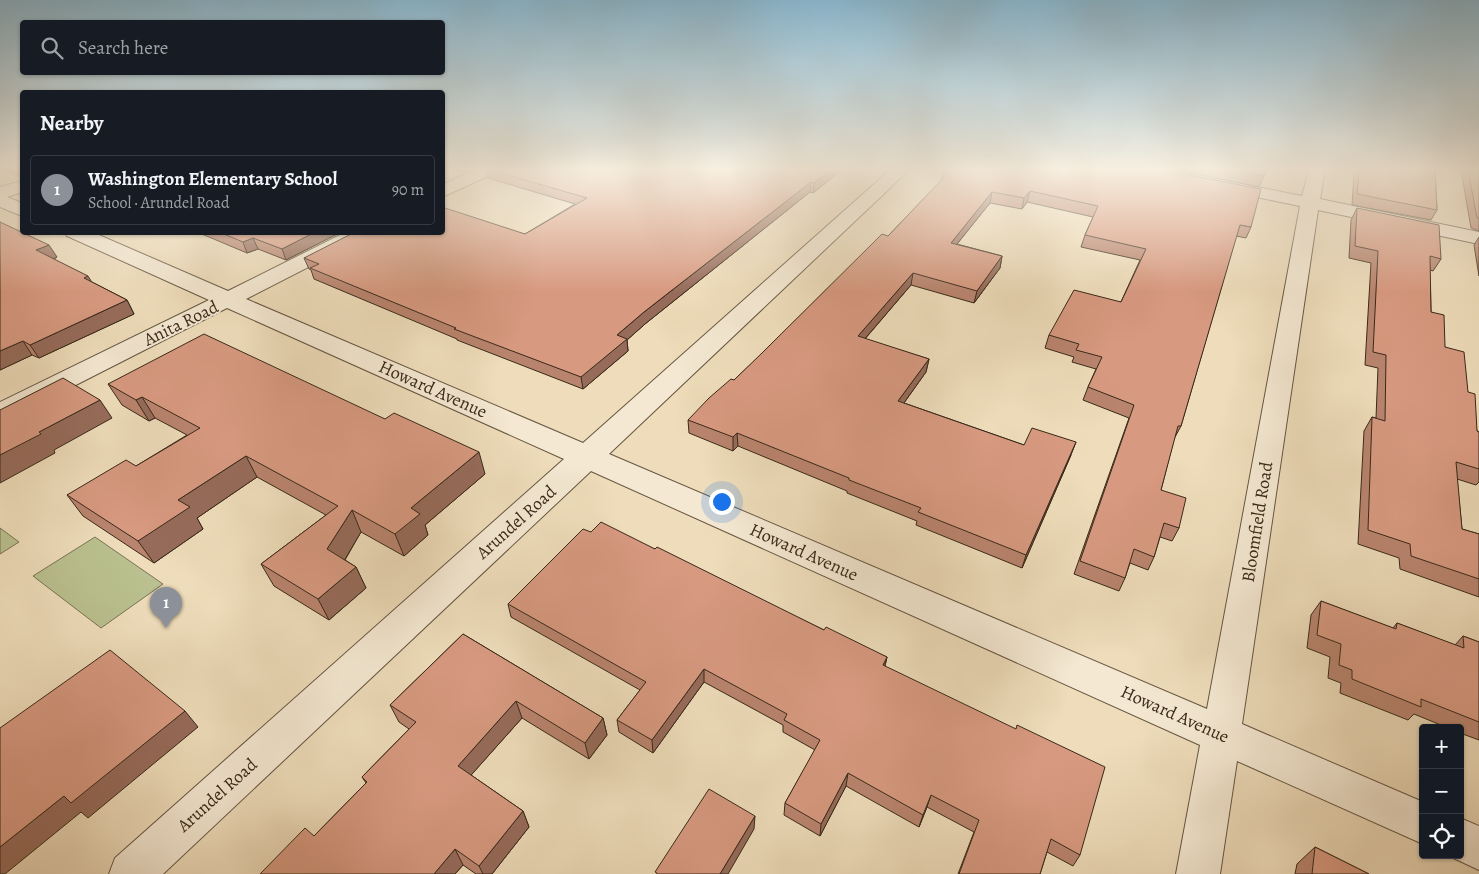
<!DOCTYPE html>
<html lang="en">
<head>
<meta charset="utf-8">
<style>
	:root { --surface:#171b24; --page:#242831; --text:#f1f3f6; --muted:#9ea1a6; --line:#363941; --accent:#8c9099 }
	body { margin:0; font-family:Alegreya,serif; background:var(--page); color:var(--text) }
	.controls { position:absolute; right:15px; bottom:15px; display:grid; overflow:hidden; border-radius:5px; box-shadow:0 1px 4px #0004 }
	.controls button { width:45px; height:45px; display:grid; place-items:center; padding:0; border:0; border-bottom:1px solid var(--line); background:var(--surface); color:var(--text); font:25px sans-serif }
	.you { position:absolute; left:721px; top:501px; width:18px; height:18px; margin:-12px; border:4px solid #fff; border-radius:50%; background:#1a73e8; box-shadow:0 0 0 8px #1a73e833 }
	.badge { display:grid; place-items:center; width:32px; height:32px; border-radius:50%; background:var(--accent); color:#fff; font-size:16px; font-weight:700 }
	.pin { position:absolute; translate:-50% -41px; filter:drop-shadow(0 1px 2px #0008) }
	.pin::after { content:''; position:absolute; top:26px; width:18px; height:15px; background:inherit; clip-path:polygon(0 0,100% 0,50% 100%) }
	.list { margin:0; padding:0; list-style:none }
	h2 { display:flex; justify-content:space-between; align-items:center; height:65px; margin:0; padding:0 20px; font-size:21px }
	h2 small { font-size:16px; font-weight:400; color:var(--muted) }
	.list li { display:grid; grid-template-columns:32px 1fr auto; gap:15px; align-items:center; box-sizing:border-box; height:70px; margin:0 10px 10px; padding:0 10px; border:1px solid var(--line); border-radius:5px }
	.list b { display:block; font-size:19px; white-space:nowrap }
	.list p { margin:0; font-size:16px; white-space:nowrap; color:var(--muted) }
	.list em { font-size:16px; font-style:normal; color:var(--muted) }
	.icon { flex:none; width:28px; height:28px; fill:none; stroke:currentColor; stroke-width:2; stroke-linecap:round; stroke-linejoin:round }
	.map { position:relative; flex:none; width:1479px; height:874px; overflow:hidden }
	.search { position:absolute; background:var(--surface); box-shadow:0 1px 4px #0004; left:20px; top:20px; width:425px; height:55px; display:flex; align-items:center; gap:12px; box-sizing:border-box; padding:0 18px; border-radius:5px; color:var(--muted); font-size:19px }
	.panel { position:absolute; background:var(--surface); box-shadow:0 1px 4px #0004; left:20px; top:90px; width:425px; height:145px; border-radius:5px }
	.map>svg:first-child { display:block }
	.green { fill:#bac08f; stroke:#797454 }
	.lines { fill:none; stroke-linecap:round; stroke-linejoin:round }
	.minor-casing { stroke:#665641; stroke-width:2 }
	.minor { fill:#f4e8d2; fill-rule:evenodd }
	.wall { fill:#b9846e; stroke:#382919 }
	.shaded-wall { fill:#966b5a; stroke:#382919 }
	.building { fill:#d79980; stroke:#382919 }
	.labels { text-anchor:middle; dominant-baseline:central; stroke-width:4; stroke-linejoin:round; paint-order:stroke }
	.street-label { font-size:18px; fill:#382919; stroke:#f4e8d2 }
</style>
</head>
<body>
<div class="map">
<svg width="1479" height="874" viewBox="0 0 1479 874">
	<rect width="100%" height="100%" fill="#eedcba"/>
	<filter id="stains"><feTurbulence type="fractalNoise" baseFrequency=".004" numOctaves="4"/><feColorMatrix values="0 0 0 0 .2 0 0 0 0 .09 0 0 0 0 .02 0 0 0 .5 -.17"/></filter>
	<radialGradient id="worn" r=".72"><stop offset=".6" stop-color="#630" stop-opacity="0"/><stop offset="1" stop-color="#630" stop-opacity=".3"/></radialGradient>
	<path class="green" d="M 0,528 L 19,542 L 0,554 Z
		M 95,537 L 163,584 L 101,628 L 33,576 Z"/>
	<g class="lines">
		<defs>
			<path id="minor" d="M 474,170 L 496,170 L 493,174 L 442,197 L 442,185 Z
				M 890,170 L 909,170 L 609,454 L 1207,709 L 1300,206 L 1217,189 L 1214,185 L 1217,181 L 1223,180 L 1302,196 L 1309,170 L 1325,170 L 1320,199 L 1479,232 L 1479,244 L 1318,210 L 1242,724 L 1423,802 L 1423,844 L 1237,761 L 1220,874 L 1176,874 L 1200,745 L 591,471 L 163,874 L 109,874 L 115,858 L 564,459 L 227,308 L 9,419 L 0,421 L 0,402 L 209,300 L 67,236 L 65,232 L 92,232 L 228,291 L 346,232 L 371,232 L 369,236 L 246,299 L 583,443 Z
				M 22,181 L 22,192 L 7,197 L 22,203 L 22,216 L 0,207 L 0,187 Z
				M 1460,818 L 1479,826 L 1479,870 L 1447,855 L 1460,855 Z"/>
		</defs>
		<use href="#minor" class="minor-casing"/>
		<use href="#minor" class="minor"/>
	</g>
	<path class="wall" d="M 5,170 L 22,170 L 22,177 Z
		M 458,170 L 471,170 L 466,172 Z
		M 486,170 L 842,170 L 813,193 L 810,192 L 645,324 L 627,340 L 628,351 L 583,389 L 457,340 L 457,339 L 314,279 L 311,270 L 309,269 L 304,258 L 525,234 L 575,204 L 488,178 Z
		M 944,170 L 1251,227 L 1246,238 L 1236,236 L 1181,426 L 1174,439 L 1161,490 L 1179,528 L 1172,541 L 1160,537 L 1154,557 L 1148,570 L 1130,563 L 1125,578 L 1119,591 L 1074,574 L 1129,418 L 1083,400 L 1088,387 L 1096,369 L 1072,362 L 1074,357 L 1045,348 L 1049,335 L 1121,302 L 1140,260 L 1081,247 L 1085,235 L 1093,217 L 1027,202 L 1022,209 L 990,203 L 957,244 L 1002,256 L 1000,268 L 974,303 L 911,285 L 865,339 L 929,359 L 926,372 L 904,403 L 1024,445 L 1071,455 L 1022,568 L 916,525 L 917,521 L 847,493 L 847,491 L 738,446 L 733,451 L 689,433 L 688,420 L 734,380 L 888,236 L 941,181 L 943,171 Z
		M 1175,170 L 1266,170 L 1264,176 L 1259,187 Z
		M 1356,170 L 1435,170 L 1437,210 L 1431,220 L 1352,205 L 1354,173 Z
		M 1461,170 L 1479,170 L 1479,231 L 1471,228 Z
		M 1357,208 L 1441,259 L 1433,271 L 1430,270 L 1431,312 L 1445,347 L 1468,392 L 1477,431 L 1479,432 L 1479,482 L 1476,485 L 1457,479 L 1462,529 L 1479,534 L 1479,597 L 1400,569 L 1399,558 L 1358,544 L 1364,431 L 1372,417 L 1376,418 L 1378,368 L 1365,365 L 1371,263 L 1349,258 L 1351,220 Z
		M 0,222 L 57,257 L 54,259 L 92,282 L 127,300 L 134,314 L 39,358 L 32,355 L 0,370 Z
		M 197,232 L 341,232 L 286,260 L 258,249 L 247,253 Z
		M 1479,237 L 1479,276 L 1474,245 Z
		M 108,384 L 485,474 L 425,525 L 428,535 L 404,556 L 361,532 L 345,560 L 356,567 L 366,588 L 329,620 L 274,586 L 261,564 L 326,515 L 257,477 L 197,518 L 203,529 L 154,563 L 83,516 L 67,495 L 136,466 L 187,435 L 155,418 L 149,421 L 122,405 Z
		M 591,532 L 655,549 L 824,630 L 887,657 L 885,666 L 1080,855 L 1073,866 L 1047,852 L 1040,874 L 958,874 L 974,832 L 927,807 L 919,827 L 846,786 L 820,836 L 784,815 L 785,803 L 815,750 L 783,732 L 783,725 L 704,682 L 653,753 L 619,732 L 617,720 L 640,690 L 511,617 L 508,604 Z
		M 1321,601 L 1393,628 L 1397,623 L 1455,645 L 1463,636 L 1479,642 L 1479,740 L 1460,733 L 1460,728 L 1448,728 L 1414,714 L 1408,720 L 1340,693 L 1341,683 L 1328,678 L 1330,657 L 1307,648 L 1311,615 Z
		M 463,634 L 603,718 L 607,735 L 589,759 L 522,718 L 471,775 L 523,811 L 529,827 L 492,874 L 476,874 L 463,865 L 455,874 L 260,874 L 314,836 L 366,783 L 362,777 L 409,729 L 399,722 L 390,705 Z
		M 1315,847 L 1369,874 L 1295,874 L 1297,864 Z"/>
	<path class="shaded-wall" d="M 830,170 L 842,170 L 813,193 L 814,183 Z
		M 811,182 L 810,192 L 645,324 L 627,340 L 628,351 L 583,389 L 581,377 L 617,335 L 644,312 Z
		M 1030,191 L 1027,202 L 1022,209 L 1024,198 Z
		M 992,192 L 990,203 L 949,254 L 951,243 Z
		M 315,232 L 341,232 L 286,260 L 282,249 Z
		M 253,238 L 258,249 L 247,253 L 243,242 Z
		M 49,245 L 57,257 L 44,263 L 36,250 Z
		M 1002,256 L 1000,268 L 974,303 L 977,291 Z
		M 913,273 L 911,285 L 856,349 L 858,336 Z
		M 88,276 L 96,289 L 84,278 Z
		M 127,300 L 134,314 L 39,358 L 30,345 Z
		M 23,341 L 32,355 L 0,370 L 0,351 Z
		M 929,359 L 926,372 L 896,414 L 898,401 Z
		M 142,397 L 155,418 L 149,421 L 136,400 Z
		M 100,400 L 112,418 L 54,450 L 55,453 L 0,483 L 0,455 L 39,432 Z
		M 737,433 L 738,446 L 733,451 L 733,437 Z
		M 1076,442 L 1071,455 L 1022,568 L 1026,555 Z
		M 479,452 L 485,474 L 425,525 L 428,535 L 404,556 L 395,534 L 411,508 Z
		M 246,456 L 257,477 L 197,518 L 203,529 L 154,563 L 138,541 L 178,500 Z
		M 352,510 L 361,532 L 338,571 L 327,549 Z
		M 356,567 L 366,588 L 329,620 L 318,599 Z
		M 887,657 L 884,670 L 883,665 Z
		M 704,669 L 704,682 L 653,753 L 652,740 Z
		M 516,701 L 522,718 L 465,782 L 458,766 Z
		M 185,711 L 198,727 L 88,818 L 81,812 L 5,874 L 0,874 L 0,847 L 64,796 Z
		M 603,718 L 607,735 L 589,759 L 585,743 Z
		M 848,773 L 846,786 L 820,836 L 821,824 Z
		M 931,795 L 927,807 L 919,827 L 923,815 Z
		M 523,811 L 529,827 L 492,874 L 483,874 L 479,866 Z
		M 755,816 L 754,829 L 728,874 L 720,874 Z
		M 455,849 L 463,865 L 455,874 L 434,874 Z"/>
	<path class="building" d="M 490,170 L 830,170 L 814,183 L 811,182 L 644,312 L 617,335 L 627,339 L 581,377 L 454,329 L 456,328 L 310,268 L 319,264 L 304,258 L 355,232 L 442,232 L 442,207 L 525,234 L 587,198 Z
		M 944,170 L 1163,170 L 1261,189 L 1251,227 L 1240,225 L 1181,426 L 1178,426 L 1161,490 L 1186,498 L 1179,528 L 1164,523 L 1154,557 L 1134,549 L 1125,578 L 1080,561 L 1134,405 L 1088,387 L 1102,357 L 1076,350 L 1079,344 L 1049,335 L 1074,290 L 1121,302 L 1146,249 L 1085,235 L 1098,206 L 1030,191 L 1024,198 L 992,192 L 951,243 L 1002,256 L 977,291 L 913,273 L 858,336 L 929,359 L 898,401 L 1024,445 L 1032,428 L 1076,442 L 1026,555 L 918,512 L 921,508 L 849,480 L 849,478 L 737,433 L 733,437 L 688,420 L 709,398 L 731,379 L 734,380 L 762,353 L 882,234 L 888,236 L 949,172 L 943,171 Z
		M 1232,170 L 1266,170 L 1264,176 Z
		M 1359,170 L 1435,170 L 1437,210 L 1357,194 Z
		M 1468,170 L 1479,170 L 1479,219 L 1477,218 Z
		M 1357,208 L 1439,225 L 1441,259 L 1430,256 L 1431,312 L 1444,315 L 1445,347 L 1464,352 L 1468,392 L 1475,394 L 1477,431 L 1479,432 L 1479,469 L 1456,462 L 1462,529 L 1479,534 L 1479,579 L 1411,556 L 1410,544 L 1368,530 L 1372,417 L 1385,421 L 1386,355 L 1373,352 L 1378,251 L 1355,246 Z
		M 0,222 L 49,245 L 36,250 L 88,276 L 84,278 L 127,300 L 30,345 L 23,341 L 0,351 Z
		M 219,232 L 315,232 L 282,249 L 253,238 L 243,242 Z
		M 204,334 L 385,419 L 394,413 L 479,452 L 411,508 L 420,514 L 395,534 L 352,510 L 327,549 L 356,567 L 318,599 L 261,564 L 338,506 L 246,456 L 178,500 L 190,507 L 138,541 L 67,495 L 126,460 L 136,466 L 200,428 L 142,397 L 136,400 L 108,384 Z
		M 63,378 L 100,400 L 39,432 L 41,434 L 0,455 L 0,410 Z
		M 601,522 L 655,549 L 657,547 L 824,630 L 826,627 L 887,657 L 883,665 L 1016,729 L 1017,725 L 1105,767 L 1080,855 L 1051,839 L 1040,874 L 959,874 L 979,820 L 931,795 L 923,815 L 848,773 L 821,824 L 785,803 L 820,740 L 784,720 L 787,714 L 704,669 L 652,740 L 617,720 L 646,682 L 508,604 L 583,529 L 591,532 Z
		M 1321,601 L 1396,629 L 1397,623 L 1464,648 L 1463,636 L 1479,642 L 1479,722 L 1421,699 L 1421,707 L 1352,679 L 1352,670 L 1339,665 L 1341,644 L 1317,635 Z
		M 463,634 L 603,718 L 585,743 L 516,701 L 458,766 L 523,811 L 479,866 L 455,849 L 434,874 L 260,874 L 305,828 L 314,836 L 367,782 L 362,777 L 416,722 L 390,705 Z
		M 110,650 L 185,711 L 71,803 L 64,796 L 0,847 L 0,728 Z
		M 709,789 L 755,816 L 720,874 L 657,874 L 657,873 L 655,872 Z
		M 1315,847 L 1369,874 L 1312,874 Z"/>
	<linearGradient id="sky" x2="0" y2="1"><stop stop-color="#89b7cf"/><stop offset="0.58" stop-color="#f7efe0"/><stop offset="1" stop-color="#f7efe0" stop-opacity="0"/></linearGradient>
	<rect width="1479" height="292" fill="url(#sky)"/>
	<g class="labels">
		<g class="street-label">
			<text transform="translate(181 323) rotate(-26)">Anita Road</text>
			<text transform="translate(433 389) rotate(24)">Howard Avenue</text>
			<text transform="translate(516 522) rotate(-42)">Arundel Road</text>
			<text transform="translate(1257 522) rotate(-81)">Bloomfield Road</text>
			<text transform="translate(804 552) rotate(24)">Howard Avenue</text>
			<text transform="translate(1175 714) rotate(24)">Howard Avenue</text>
			<text transform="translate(217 795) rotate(-42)">Arundel Road</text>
		</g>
	</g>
	<rect width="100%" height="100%" filter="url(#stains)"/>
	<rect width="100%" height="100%" fill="url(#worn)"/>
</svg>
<div class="controls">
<button>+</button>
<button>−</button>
<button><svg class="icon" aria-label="locate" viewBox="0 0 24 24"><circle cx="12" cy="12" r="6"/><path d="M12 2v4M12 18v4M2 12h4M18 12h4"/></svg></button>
</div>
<div class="you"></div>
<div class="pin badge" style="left:166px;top:628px">1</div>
<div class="search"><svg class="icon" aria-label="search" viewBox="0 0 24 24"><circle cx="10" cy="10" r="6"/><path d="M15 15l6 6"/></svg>Search here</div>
<section class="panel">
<h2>Nearby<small></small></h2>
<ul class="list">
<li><span class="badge">1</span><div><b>Washington Elementary School</b><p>School · Arundel Road</p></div><em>90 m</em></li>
</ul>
</section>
</div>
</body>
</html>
